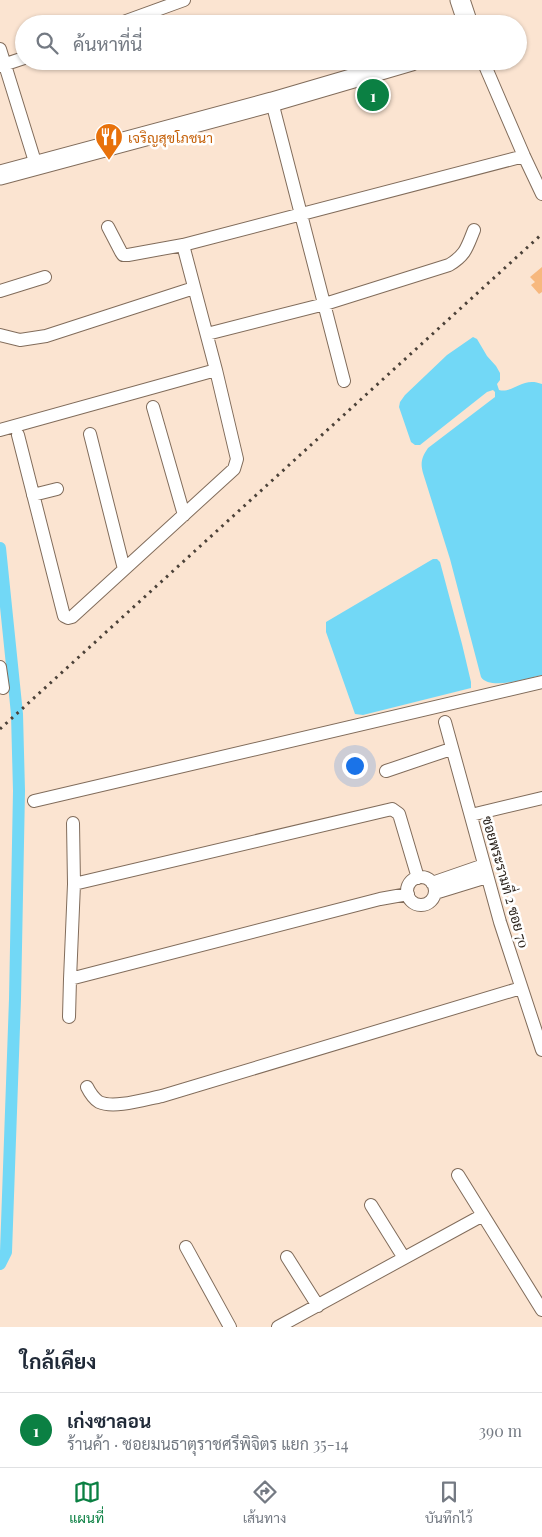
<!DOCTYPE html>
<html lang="th">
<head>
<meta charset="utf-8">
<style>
	:root { --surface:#fff; --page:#f2f2f3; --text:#1f2937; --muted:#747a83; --line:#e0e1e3; --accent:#0b8043 }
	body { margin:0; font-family:"Playfair Display",Sarabun,serif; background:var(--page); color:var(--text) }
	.you { position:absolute; left:354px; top:765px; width:18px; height:18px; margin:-12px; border:4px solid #fff; border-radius:50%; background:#1a73e8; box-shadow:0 0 0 8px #1a73e833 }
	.badge { display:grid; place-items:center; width:32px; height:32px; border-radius:50%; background:var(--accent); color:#fff; font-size:16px; font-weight:700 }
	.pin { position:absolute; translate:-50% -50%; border:2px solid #fff; box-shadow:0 1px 5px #0006 }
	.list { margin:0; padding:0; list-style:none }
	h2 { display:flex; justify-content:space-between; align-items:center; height:65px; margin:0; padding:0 20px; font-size:21px }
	h2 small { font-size:16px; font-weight:400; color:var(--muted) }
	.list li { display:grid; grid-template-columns:32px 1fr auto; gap:15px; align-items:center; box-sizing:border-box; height:75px; padding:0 20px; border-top:1px solid var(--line) }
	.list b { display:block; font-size:19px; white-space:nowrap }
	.list p { margin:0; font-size:16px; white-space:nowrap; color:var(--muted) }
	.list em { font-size:16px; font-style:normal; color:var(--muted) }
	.icon { flex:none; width:28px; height:28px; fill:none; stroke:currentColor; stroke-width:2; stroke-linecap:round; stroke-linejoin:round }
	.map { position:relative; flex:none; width:542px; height:1327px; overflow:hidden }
	.search { position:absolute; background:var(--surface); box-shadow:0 1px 4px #0004; left:15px; right:15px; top:15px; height:55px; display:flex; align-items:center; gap:12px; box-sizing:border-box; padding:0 18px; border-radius:28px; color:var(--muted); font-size:19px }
	.sheet { height:140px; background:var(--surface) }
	nav { display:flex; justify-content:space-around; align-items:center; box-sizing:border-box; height:70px; border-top:1px solid var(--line); background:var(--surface); font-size:14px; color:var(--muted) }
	nav a { display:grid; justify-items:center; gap:2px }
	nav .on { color:var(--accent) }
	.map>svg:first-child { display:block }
	.water { fill:#72d8f6 }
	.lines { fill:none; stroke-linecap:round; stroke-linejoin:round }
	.canal { stroke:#72d8f6; stroke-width:12 }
	.building { fill:#f7b87e }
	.street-casing { stroke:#816c5b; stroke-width:14 }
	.secondary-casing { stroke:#816c5b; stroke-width:21 }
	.street { stroke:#fff; stroke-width:12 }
	.secondary { stroke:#fff; stroke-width:19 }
	.rail { stroke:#4b4138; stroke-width:3; stroke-dasharray:2.5 5; stroke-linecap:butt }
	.labels { text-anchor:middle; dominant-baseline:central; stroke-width:5; stroke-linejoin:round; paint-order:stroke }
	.food-label { font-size:14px; fill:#c56008; stroke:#fff; text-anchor:start }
	.street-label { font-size:14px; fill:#2b231c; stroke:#fff }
</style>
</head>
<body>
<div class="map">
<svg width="542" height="1327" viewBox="0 0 542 1327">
	<rect width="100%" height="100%" fill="#fbe4d1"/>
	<path class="water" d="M 473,337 L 477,339 L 487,356 L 496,366 L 500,373 L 500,380 L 497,384 L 499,390 C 513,394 522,376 542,384 L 542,675 C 528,678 490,691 481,677 L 450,559 L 423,473 C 420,462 422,457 428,448 L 495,397 L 495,392 L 493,390 L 487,392 L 420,445 L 415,445 L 411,442 L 399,407 L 400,402 L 405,395 L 447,355 Z
		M 433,559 L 437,559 L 440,562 L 462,644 L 471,682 L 471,688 L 363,715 L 355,714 L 326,632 L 326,622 Z"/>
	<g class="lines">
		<path class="canal" d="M 0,548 L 17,714 L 19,791 L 15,999 L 6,1252 L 0,1264"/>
	</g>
	<path class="building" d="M 542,267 L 542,292 L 539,294 L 531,285 L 535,282 L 530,277 Z"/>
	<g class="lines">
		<defs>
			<path id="street" d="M 118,24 L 184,0
				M 0,49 L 36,165
				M 483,61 L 524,156 L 542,194
				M 0,66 L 24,58
				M 272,102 L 344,381
				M 108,227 L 121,252 L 123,255 L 128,255 L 183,245 L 524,156
				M 0,291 L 45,277
				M 207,334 L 325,304 L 449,265 C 466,255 467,247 474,230
				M 0,335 L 20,340 L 46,336 L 194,288
				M 153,407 L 184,515
				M 0,430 L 216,370
				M 90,434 L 124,569
				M 18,435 L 64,616 L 68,618 L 72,617 L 234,469 L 237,459 L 216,370 L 183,245
				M 33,495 L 57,489
				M 0,667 L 3,688
				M 445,722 L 500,922 L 542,1050
				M 386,771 L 451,749
				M 34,801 L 542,682
				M 471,815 L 542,798
				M 73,823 L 74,884
				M407 891a14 14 0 1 1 28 0a14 14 0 1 1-28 0Z
				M 432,883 L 484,865
				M 435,893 L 487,877
				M 408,894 L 380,899 L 70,979 L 74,884 L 392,809 L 399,814 L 418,878
				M 69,1017 L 70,979
				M 87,1087 C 90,1093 93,1098 99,1102 C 114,1109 146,1099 162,1096 L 521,988
				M 458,1175 L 542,1310
				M 371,1205 L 404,1258
				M 186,1247 L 230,1327
				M 287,1257 L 318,1306
				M 278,1327 L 483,1215"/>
			<path id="secondary" d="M 460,0 L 468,24
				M 0,175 L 272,102 L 412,61"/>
		</defs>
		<use href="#street" class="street-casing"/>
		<use href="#secondary" class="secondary-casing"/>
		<use href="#street" class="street"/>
		<use href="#secondary" class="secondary"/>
		<path class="rail" d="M 0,729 L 542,234"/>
	</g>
	<defs>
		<symbol id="restaurant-pin" viewBox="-11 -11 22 30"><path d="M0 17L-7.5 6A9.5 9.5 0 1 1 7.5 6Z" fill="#e8710a" stroke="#fff"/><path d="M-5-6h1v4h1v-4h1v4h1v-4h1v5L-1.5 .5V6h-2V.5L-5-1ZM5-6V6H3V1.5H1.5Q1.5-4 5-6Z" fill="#fff"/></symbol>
	</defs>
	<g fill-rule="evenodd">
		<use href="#restaurant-pin" x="93" y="121" width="32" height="43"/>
	</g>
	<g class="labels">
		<g class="food-label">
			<text x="128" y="137">เจริญสุขโภชนา</text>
		</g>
		<g class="street-label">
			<text transform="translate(506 882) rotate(74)">ซอยพระรามที่ 2 ซอย 70</text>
		</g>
	</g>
</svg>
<div class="you"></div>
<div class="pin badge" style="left:373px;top:95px">1</div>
<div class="search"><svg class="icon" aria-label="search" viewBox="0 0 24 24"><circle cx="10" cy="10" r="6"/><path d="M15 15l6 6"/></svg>ค้นหาที่นี่</div>
</div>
<section class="sheet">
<h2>ใกล้เคียง<small></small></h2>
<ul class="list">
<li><span class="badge">1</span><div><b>เก่งซาลอน</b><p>ร้านค้า · ซอยมนธาตุราชศรีพิจิตร แยก 35-14</p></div><em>390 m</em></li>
</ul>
</section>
<nav>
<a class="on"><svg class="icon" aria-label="map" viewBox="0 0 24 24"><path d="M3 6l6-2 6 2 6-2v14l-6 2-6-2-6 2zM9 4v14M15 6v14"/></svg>แผนที่</a>
<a><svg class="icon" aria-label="directions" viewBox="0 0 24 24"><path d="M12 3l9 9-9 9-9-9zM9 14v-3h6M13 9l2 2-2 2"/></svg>เส้นทาง</a>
<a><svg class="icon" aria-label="saved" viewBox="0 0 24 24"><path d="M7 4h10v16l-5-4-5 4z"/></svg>บันทึกไว้</a>
</nav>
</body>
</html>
